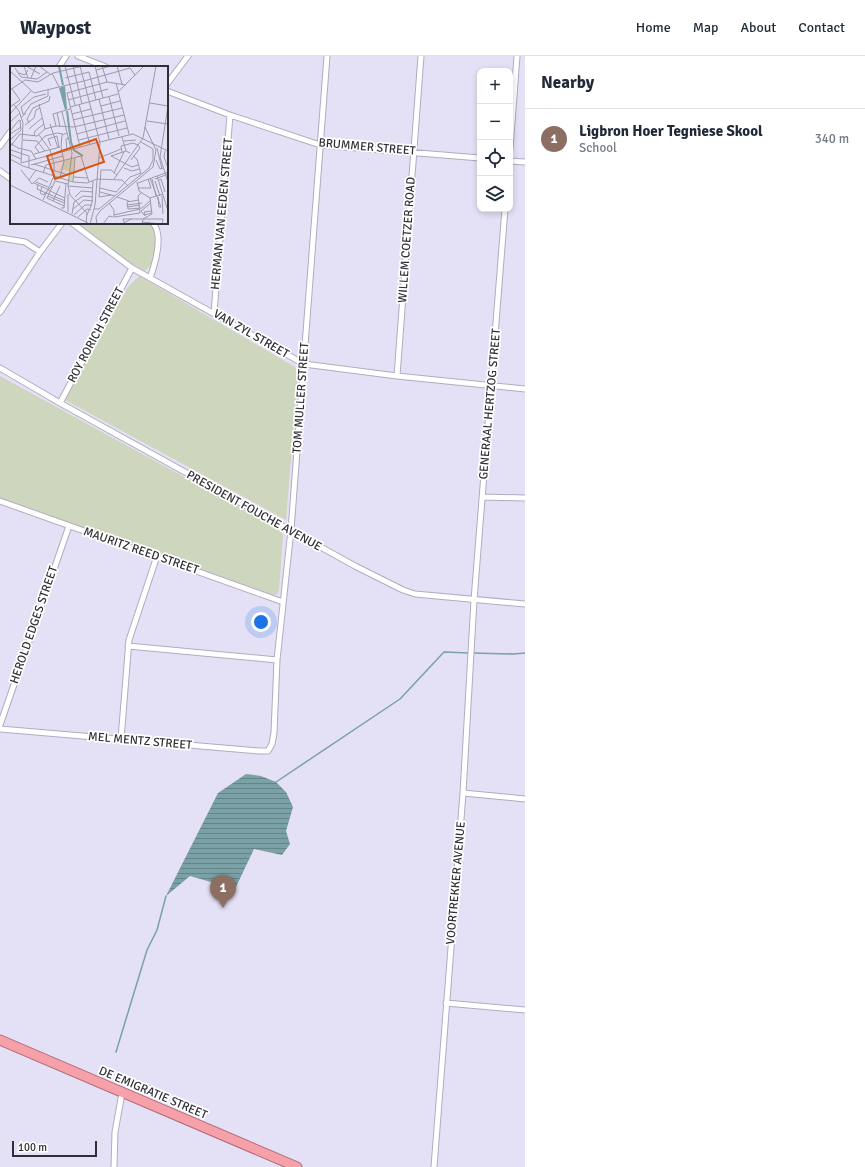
<!DOCTYPE html>
<html lang="en">
<head>
<meta charset="utf-8">
<style>
	:root { --surface:#fff; --page:#f6f6f7; --text:#1f2937; --muted:#747a83; --line:#e0e1e3; --accent:#ad481a }
	body { margin:0; font-family:Signika,sans-serif; background:var(--page); color:var(--text) }
	.controls { position:absolute; right:12px; top:12px; display:grid; overflow:hidden; border-radius:8px; box-shadow:0 2px 6px #0003 }
	.controls button { width:36px; height:36px; display:grid; place-items:center; padding:0; border:0; border-bottom:1px solid var(--line); background:var(--surface); color:var(--text); font:20px sans-serif }
	.scale { position:absolute; left:12px; bottom:10px; width:85px; box-sizing:border-box; padding-left:4px; border:2px solid #302f37; border-top:0; font-size:11px; line-height:14px; white-space:nowrap; color:#302f37; -webkit-text-stroke:3px #fff; paint-order:stroke }
	.you { position:absolute; left:261px; top:566px; width:14px; height:14px; margin:-10px; border:3px solid #fff; border-radius:50%; background:#1a73e8; box-shadow:0 0 0 6px #1a73e833 }
	.badge { display:grid; place-items:center; width:26px; height:26px; border-radius:50%; background:var(--accent); color:#fff; font-size:13px; font-weight:700 }
	.pin { position:absolute; translate:-50% -33px; filter:drop-shadow(0 1px 2px #0008) }
	.pin::after { content:''; position:absolute; top:21px; width:14px; height:12px; background:inherit; clip-path:polygon(0 0,100% 0,50% 100%) }
	.list { margin:0; padding:0; list-style:none }
	h2 { display:flex; justify-content:space-between; align-items:center; height:52px; margin:0; padding:0 16px; font-size:17px }
	h2 small { font-size:13px; font-weight:400; color:var(--muted) }
	.list li { display:grid; grid-template-columns:26px 1fr auto; gap:12px; align-items:center; box-sizing:border-box; height:60px; padding:0 16px; border-top:1px solid var(--line) }
	.list b { display:block; font-size:15px; white-space:nowrap }
	.list p { margin:0; font-size:13px; white-space:nowrap; color:var(--muted) }
	.list em { font-size:13px; font-style:normal; color:var(--muted) }
	.icon { flex:none; width:22px; height:22px; fill:none; stroke:currentColor; stroke-width:2; stroke-linecap:round; stroke-linejoin:round }
	.map { position:relative; flex:none; width:525px; height:1111px; overflow:hidden }
	header { display:flex; align-items:center; gap:24px; box-sizing:border-box; height:56px; padding:0 20px; background:var(--surface); border-bottom:1px solid var(--line) }
	header strong { font-size:19px }
	nav { display:flex; gap:22px; margin-inline-start:auto; font-size:14px }
	main { display:flex }
	aside { flex:1; background:var(--surface) }
	.map>svg:first-child { display:block }
	.green { fill:#cfd6be }
	.water { fill:url(#water-rules) }
	.lines { fill:none; stroke-linecap:round; stroke-linejoin:round }
	.stream { stroke:#7aa1a6; stroke-width:1.5 }
	.minor-casing { stroke:#b0acc1; stroke-width:7 }
	.trunk-casing { stroke:#af6a73; stroke-width:11 }
	.minor { stroke:#fff; stroke-width:5 }
	.trunk { stroke:#f6a0aa; stroke-width:9 }
	.labels { text-anchor:middle; dominant-baseline:central; stroke-width:3.5; stroke-linejoin:round; paint-order:stroke }
	.street-label { font-size:12px; fill:#302f37; stroke:#fff }
	.inset-river { fill:none; stroke:#7aa1a6; stroke-width:2 }
	.inset-road { fill:none; stroke:#9c9aaa; stroke-width:1 }
	.view { fill:#d65510; fill-opacity:0.15; stroke:#d65510; stroke-width:2 }
	.inset-edge { fill:none; stroke:#302f37; stroke-width:2 }
</style>
</head>
<body>
<header>
<strong>Waypost</strong>
<nav><a>Home</a><a>Map</a><a>About</a><a>Contact</a></nav>
</header>
<main>
<div class="map">
<svg width="525" height="1111" viewBox="0 0 525 1111">
	<defs>
		<pattern id="water-rules" width="6" height="5" patternUnits="userSpaceOnUse"><rect width="6" height="5" fill="#7aa1a6"/><path d="M0 2.5h6" fill="none" stroke="#648488"/></pattern>
	</defs>
	<rect width="100%" height="100%" fill="#e4e1f6"/>
	<path class="green" d="M 77,167 L 149,167 C 152,170 155,173 156,178 C 157,188 154,211 144,215 L 132,208 Z
		M 139,220 L 295,311 L 298,319 L 286,464 L 65,344 L 128,231 Z
		M 0,320 L 281,474 L 283,480 L 279,535 L 277,538 L 273,539 L 0,442 Z"/>
	<path class="water" d="M 246,718 L 261,720 L 276,726 L 286,736 L 293,751 L 286,775 L 290,788 L 282,799 L 254,793 L 235,833 L 190,820 L 166,840 L 218,737 Z"/>
	<g class="lines">
		<path class="stream" d="M 473,597 L 513,598 L 525,597
			M 276,726 L 400,643 L 444,596 L 469,597
			M 116,996 L 147,894 L 157,874 L 166,840"/>
		<defs>
			<path id="minor" d="M 78,0 L 106,11
				M 59,11 L 66,0
				M 167,28 L 188,0
				M 167,35 L 230,59 L 320,89 L 480,102
				M 0,90 L 11,75
				M 510,93 L 517,0
				M 510,105 L 525,106
				M 0,115 L 11,123
				M 72,167 L 132,212 L 304,308 L 397,320 L 525,333
				M 0,182 L 25,186 L 40,196
				M 150,222 C 155,208 164,180 153,167
				M 0,256 L 40,196 L 62,167
				M 214,257 L 230,59
				M 0,312 L 60,347 L 355,510 L 403,534 L 415,538 L 525,548
				M 397,320 L 421,0
				M 60,347 L 132,212
				M 483,441 L 525,442
				M 0,445 L 283,546
				M 128,590 L 277,604
				M 0,669 L 69,470
				M 0,673 L 259,695 L 268,695 L 272,688 L 274,677 L 277,604 L 291,474 L 327,0
				M 121,683 L 129,584 L 157,500
				M 463,737 L 525,743
				M 446,947 L 525,954
				M 114,1111 L 115,1076 L 122,1037
				M 434,1111 L 463,737 L 474,544 L 505,153"/>
			<path id="trunk" d="M 0,984 L 297,1111"/>
		</defs>
		<use href="#minor" class="minor-casing"/>
		<use href="#trunk" class="trunk-casing"/>
		<use href="#minor" class="minor"/>
		<use href="#trunk" class="trunk"/>
	</g>
	<g class="labels">
		<g class="street-label">
			<text transform="translate(367 91) rotate(5)">BRUMMER STREET</text>
			<text transform="translate(222 158) rotate(-85)">HERMAN VAN EEDEN STREET</text>
			<text transform="translate(407 184) rotate(-86)">WILLEM COETZER ROAD</text>
			<text transform="translate(251 278) rotate(30)">VAN ZYL STREET</text>
			<text transform="translate(96 279) rotate(-62)">ROY RORICH STREET</text>
			<text transform="translate(301 342) rotate(-86)">TOM MULLER STREET</text>
			<text transform="translate(490 348) rotate(-85)">GENERAAL HERTZOG STREET</text>
			<text transform="translate(254 455) rotate(29)">PRESIDENT FOUCHE AVENUE</text>
			<text transform="translate(141 495) rotate(19)">MAURITZ REED STREET</text>
			<text transform="translate(34 569) rotate(-71)">HEROLD EDGES STREET</text>
			<text transform="translate(140 685) rotate(5)">MEL MENTZ STREET</text>
			<text transform="translate(456 827) rotate(-85)">VOORTREKKER AVENUE</text>
			<text transform="translate(153 1037) rotate(23)">DE EMIGRATIE STREET</text>
		</g>
	</g>
	<g transform="translate(10 10)">
		<rect width="158" height="158" fill="#e4e1f6"/>
		<path d="M 64,92 L 63,115 L 58,114 L 59,105 L 52,103 L 49,106 L 54,95 Z" fill="#cfd6be"/>
		<path d="M 55,20 L 57,43 L 55,44 L 49,22 Z" fill="#7aa1a6"/>
		<path class="inset-river" d="M 49,0 L 53,19M 57,45 L 61,76 L 64,84 L 73,90"/>
		<path class="inset-road" d="M 14,0 L 18,12M 16,0 L 30,8M 29,0 L 40,8M 55,0 L 65,39M 63,0 L 72,38M 70,0 L 90,77 L 85,139 L 80,158M 85,0 L 93,32M 92,0 L 97,16M 107,0 L 112,18M 5,2 L 11,11 L 27,13 L 37,6M 86,4 L 101,0M 0,5 L 24,27 L 74,15M 79,6 L 86,34M 9,7 L 15,9 L 18,4M 42,7 L 49,21M 21,12 L 26,0M 55,12 L 79,6M 74,15 L 120,2 L 125,9M 106,17 L 119,68M 0,24 L 15,14 L 28,16 L 43,7 L 73,0M 108,26 L 134,0M 99,31 L 109,70M 89,33 L 99,73M 58,34 L 98,23M 140,37 L 158,40M 29,38 L 35,63M 69,38 L 80,79M 4,39 L 9,45 L 13,57 L 11,97M 91,40 L 110,35M 158,40 L 150,91 L 158,116M 0,41 L 10,34 L 2,23M 60,41 L 108,28M 52,46 L 62,87 L 58,120 L 60,129 L 77,147 L 76,158M 47,47 L 50,61M 0,48 L 21,25M 16,48 L 13,48 L 11,41 L 24,31 L 36,28M 62,48 L 81,43M 12,51 L 21,38 L 38,30 L 38,24M 63,54 L 112,42M 137,55 L 158,58M 0,56 L 10,47M 19,57 L 17,53 L 23,42 L 39,35 L 40,30M 40,58 L 48,82M 15,59 L 24,52 L 26,44 L 30,42M 46,60 L 43,48 L 60,43M 19,63 L 32,52M 0,65 L 9,54 L 11,55M 0,68 L 11,61M 67,68 L 115,55M 29,69 L 40,84 L 44,97 L 44,110 L 33,134M 24,70 L 25,65 L 34,58M 112,71 L 116,85M 0,74 L 11,64 L 10,55M 13,74 L 27,75 L 35,85M 69,74 L 117,62M 114,75 L 126,74M 90,76 L 123,68 L 158,85M 0,77 L 8,82 L 21,85 L 26,93M 41,80 L 38,73 L 47,70 L 49,81M 0,81 L 10,68 L 27,70 L 35,63 L 46,60 L 64,61 L 114,49M 70,81 L 57,27 L 97,16 L 116,19M 147,82 L 152,103M 1,84 L 19,90 L 19,102M 57,85 L 56,73 L 59,72M 155,85 L 154,91 L 158,102M 29,86 L 25,81 L 35,70 L 47,67 L 53,68M 112,86 L 111,80 L 123,77 L 128,79M 0,88 L 11,93M 24,88 L 50,81M 101,90 L 122,101 L 128,99M 101,90 L 116,85 L 120,87M 123,90 L 127,93 L 131,108M 89,92 L 111,83M 0,93 L 13,100 L 63,116 L 77,117 L 87,113 L 112,114 L 118,120M 121,94 L 130,82 L 128,79M 146,94 L 150,103 L 153,102M 11,97 L 89,76M 24,98 L 58,109M 21,99 L 53,90M 114,102 L 122,105 L 129,103M 11,104 L 19,114 L 26,104M 33,107 L 36,99 L 71,90 L 79,116M 104,107 L 114,86M 147,110 L 158,145M 64,111 L 77,112M 50,112 L 54,95 L 51,81 L 52,69 L 57,67M 140,112 L 151,141M 104,113 L 133,72 L 146,0M 142,113 L 146,130M 145,113 L 158,108M 19,114 L 22,118 L 29,112 L 38,116M 149,114 L 151,113 L 155,126M 145,115 L 150,130M 26,116 L 38,121M 63,116 L 65,92M 127,116 L 129,125 L 140,132M 24,117 L 37,123M 128,117 L 158,106M 0,119 L 78,157M 28,119 L 27,123 L 55,135M 42,120 L 38,124 L 55,132M 58,120 L 83,122M 32,121 L 30,127 L 34,129 L 35,126M 90,122 L 106,126M 128,122 L 141,122 L 138,113M 90,126 L 105,130M 106,126 L 120,111 L 131,107M 58,128 L 58,146M 101,129 L 89,131 L 91,104 L 101,104 L 107,109M 38,130 L 54,137M 152,130 L 153,148M 65,131 L 71,125 L 83,126M 107,131 L 119,135M 148,131 L 149,141 L 151,141M 140,132 L 153,128M 43,135 L 50,120M 99,137 L 104,144 L 104,151 L 130,147 L 128,130 L 131,127M 117,139 L 132,137M 54,140 L 37,132 L 45,115 L 58,118M 118,141 L 130,139M 51,142 L 54,142 L 56,117M 63,143 L 74,134 L 83,135M 84,143 L 89,143 L 139,102 L 143,94 L 143,83 L 131,76M 118,143 L 132,142 L 140,135M 118,143 L 117,136 L 129,134M 131,145 L 134,149 L 142,147M 131,145 L 141,137M 62,148 L 64,136 L 73,130 L 83,131M 64,149 L 75,139 L 82,139M 77,149 L 82,137 L 83,114M 104,149 L 130,143M 135,150 L 134,146 L 142,145M 68,151 L 77,143 L 81,144M 143,153 L 153,153 L 152,158M 132,156 L 151,158M 87,158 L 86,151 L 90,145 L 143,101 L 146,84 L 135,61M 93,158 L 99,150 L 103,151M 112,158 L 121,153 L 143,153M 115,158 L 113,153 L 122,153M 132,158 L 133,153 L 142,148 L 140,132"/>
		<path class="view" d="M 86,73 L 94,96 L 45,113 L 37,90 Z"/>
		<rect width="158" height="158" class="inset-edge"/>
	</g>
</svg>
<div class="controls">
<button>+</button>
<button>−</button>
<button><svg class="icon" aria-label="locate" viewBox="0 0 24 24"><circle cx="12" cy="12" r="6"/><path d="M12 2v4M12 18v4M2 12h4M18 12h4"/></svg></button>
<button><svg class="icon" aria-label="layers" viewBox="0 0 24 24"><path d="M12 4l9 5-9 5-9-5zM3 14l9 5 9-5"/></svg></button>
</div>
<div class="scale">100 m</div>
<div class="you"></div>
<div class="pin badge" style="left:223px;top:852px;background:#8d6e63">1</div>
</div>
<aside>
<h2>Nearby<small></small></h2>
<ul class="list">
<li><span class="badge" style="background:#8d6e63">1</span><div><b>Ligbron Hoer Tegniese Skool</b><p>School</p></div><em>340 m</em></li>
</ul>
</aside>
</main>
</body>
</html>
